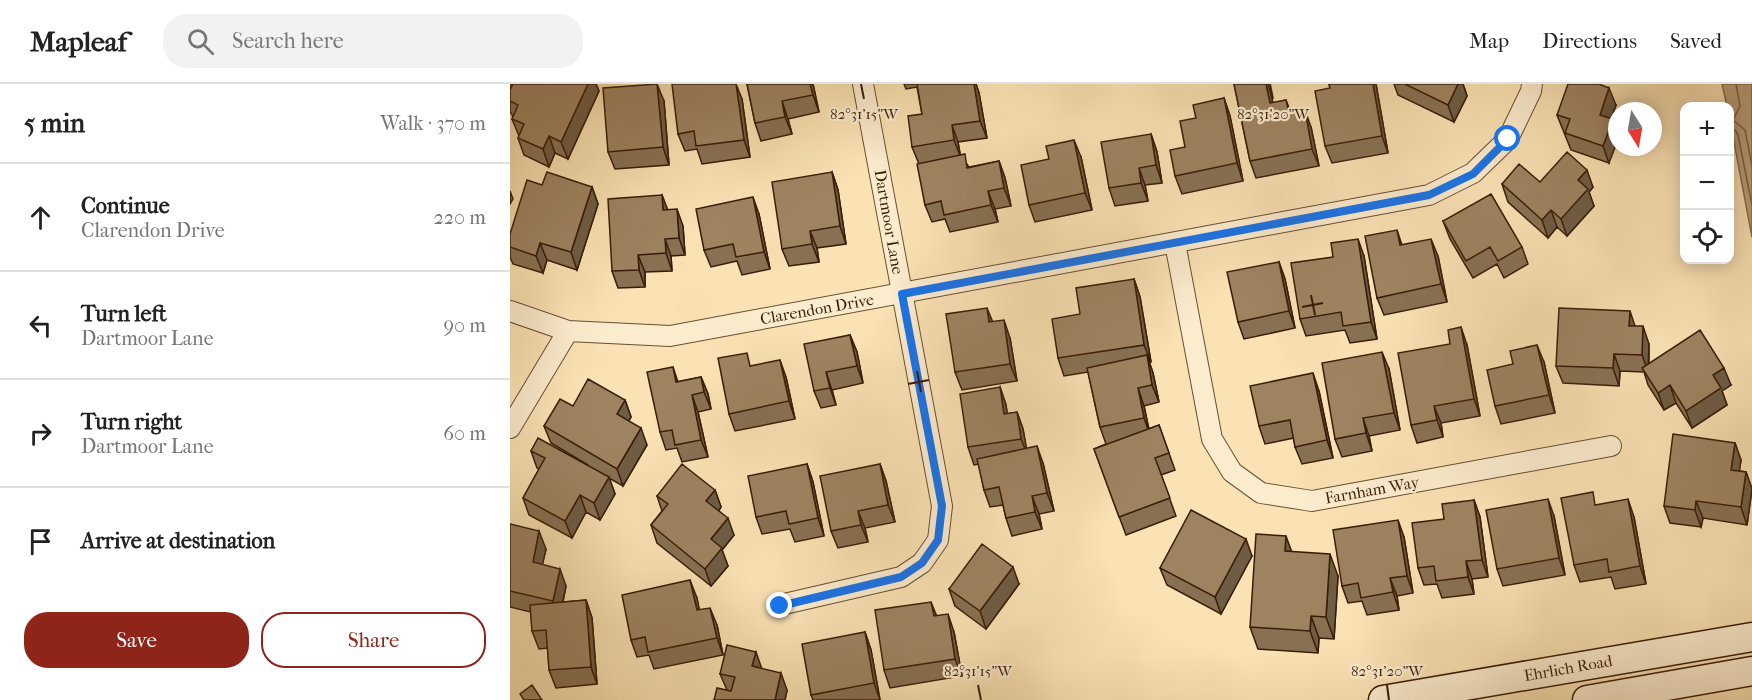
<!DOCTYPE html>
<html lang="en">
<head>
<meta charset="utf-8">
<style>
	:root { --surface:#fff; --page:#f2f2f2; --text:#222; --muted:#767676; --line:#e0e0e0; --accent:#8f2418 }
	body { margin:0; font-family:"IM FELL French Canon",serif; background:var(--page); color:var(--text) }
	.controls { position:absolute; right:18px; top:18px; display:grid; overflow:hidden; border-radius:12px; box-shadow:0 3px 15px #0003 }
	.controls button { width:54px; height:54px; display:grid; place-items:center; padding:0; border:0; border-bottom:2px solid var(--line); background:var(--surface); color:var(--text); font:30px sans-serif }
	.compass { position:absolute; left:1098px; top:18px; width:54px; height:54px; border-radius:50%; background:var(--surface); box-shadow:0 3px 15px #0003; rotate:169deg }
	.stop { position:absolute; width:18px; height:18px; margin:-14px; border:4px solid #1a73e8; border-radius:50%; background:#fff }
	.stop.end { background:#1a73e8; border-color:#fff; box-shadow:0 2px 6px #0008 }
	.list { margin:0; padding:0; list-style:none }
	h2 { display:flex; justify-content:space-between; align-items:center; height:78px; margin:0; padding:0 24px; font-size:26px }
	h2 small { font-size:20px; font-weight:400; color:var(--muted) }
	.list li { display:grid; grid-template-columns:39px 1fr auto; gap:18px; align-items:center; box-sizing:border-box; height:108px; padding:0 24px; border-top:2px solid var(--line) }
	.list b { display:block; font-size:22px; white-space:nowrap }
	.list p { margin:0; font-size:20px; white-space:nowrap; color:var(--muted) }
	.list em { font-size:20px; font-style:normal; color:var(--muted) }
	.actions { display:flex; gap:12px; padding:18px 24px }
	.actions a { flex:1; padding:14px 0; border:2px solid var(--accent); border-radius:24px; text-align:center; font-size:21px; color:var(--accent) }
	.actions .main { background:var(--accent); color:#fff }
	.icon { flex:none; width:33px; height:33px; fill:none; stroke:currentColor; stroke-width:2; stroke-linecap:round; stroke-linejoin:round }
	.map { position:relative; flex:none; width:1242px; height:616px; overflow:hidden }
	header { display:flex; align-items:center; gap:36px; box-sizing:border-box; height:84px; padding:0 30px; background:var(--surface); border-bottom:2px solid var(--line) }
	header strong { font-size:28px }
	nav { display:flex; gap:33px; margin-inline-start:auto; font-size:21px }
	.search { width:420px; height:54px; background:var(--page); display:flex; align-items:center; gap:15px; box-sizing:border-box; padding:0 21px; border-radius:24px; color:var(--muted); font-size:22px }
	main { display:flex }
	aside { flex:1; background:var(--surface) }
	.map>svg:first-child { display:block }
	.water { fill:#b99f79; stroke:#866b4b; stroke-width:1.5 }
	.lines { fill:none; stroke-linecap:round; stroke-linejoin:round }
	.shore { stroke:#7a5e40; stroke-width:1.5 }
	.minor-casing { stroke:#6a4e32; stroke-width:22 }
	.secondary-casing { stroke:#3a1d07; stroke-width:31 }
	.minor { stroke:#fcecce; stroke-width:20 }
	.secondary { stroke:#fcecce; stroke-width:28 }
	.wall { fill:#887153; stroke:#3a1d07; stroke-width:1.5 }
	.shaded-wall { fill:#6f5c44; stroke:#3a1d07; stroke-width:1.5 }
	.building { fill:#9e8361; stroke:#3a1d07; stroke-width:1.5 }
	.route { stroke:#1a73e8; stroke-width:8 }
	.ticks { fill:none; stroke:#3a1d07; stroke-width:2 }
	.labels { text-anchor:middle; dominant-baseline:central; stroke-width:4.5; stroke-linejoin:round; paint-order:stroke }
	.street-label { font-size:16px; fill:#3a1d07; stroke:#fcecce }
	.ticks-label { font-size:15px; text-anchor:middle; fill:#3a1d07; stroke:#fcecce; stroke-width:4.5; stroke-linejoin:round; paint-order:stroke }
</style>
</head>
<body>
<header>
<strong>Mapleaf</strong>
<div class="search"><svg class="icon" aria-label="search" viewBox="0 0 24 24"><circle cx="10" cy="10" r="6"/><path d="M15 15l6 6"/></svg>Search here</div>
<nav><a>Map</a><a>Directions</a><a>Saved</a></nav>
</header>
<main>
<aside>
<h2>5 min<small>Walk · 370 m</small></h2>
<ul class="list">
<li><svg class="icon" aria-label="ahead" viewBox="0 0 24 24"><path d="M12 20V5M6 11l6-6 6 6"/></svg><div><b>Continue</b><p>Clarendon Drive</p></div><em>220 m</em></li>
<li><svg class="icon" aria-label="left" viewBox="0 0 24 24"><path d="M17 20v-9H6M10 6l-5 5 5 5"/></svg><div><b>Turn left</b><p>Dartmoor Lane</p></div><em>90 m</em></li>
<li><svg class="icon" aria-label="right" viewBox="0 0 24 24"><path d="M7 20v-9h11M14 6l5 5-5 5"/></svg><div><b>Turn right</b><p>Dartmoor Lane</p></div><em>60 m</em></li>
<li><svg class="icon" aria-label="arrive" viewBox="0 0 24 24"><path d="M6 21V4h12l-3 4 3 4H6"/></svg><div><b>Arrive at destination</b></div></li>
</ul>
<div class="actions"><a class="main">Save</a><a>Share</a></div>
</aside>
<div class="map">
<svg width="1242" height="616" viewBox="0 0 1242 616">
	<rect width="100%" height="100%" fill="#fae2b4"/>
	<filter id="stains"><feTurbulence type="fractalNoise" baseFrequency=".00333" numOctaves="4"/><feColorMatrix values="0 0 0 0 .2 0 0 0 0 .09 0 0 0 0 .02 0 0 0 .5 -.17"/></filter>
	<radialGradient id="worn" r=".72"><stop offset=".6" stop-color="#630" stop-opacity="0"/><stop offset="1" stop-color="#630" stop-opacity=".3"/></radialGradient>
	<path class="water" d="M 1212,0 L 1242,0 L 1242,153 L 1220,37 L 1220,22 L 1217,22 Z"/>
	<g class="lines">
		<path class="shore" d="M 1226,0 L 1230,22 L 1223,36 L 1235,46 L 1242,82
			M 1220,45 L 1225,46 L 1228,51 L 1242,121"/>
		<defs>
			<path id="minor" d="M 665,159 L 702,355 L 722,388 L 751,409 L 802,417 L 1101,362
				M 0,227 L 58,247 L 160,252 L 919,111 L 963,89 L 998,55 L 1021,7 L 1022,0
				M 0,344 L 58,247
				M 270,521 L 391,493 L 412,479 L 428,456 L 432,422 L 353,0"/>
			<path id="secondary" d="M 873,616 L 1242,553
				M 1077,616 L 1242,587"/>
		</defs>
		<use href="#minor" class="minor-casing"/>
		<use href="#secondary" class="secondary-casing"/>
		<use href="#minor" class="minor"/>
		<use href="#secondary" class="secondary"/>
	</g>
	<path class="wall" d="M 0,0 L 86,0 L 89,7 L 58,75 L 45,69 L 39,83 L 14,71 L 8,54 L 9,52 L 2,35 L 3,33 L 0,27 Z
		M 237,0 L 303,0 L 309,28 L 278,35 L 282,50 L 251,57 L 245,39 Z
		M 394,0 L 466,0 L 469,9 L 477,54 L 448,58 L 450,71 L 459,83 L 489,77 L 495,94 L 501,122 L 485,125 L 488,138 L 440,148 L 435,135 L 422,138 L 415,121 L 409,80 L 402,63 L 412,30 L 407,3 L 396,5 Z
		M 724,0 L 758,0 L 761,10 L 763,19 L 776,16 L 781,29 L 801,43 L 809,82 L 746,94 L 740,77 Z
		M 819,0 L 866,0 L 878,69 L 822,79 L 815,62 L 820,4 Z
		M 884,0 L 953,0 L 957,12 L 944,38 L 888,11 Z
		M 714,14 L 720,32 L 733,97 L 672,110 L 665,92 L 675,63 Z
		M 232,15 L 240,73 L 192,80 L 187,65 L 175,67 L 168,50 Z
		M 154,17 L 159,81 L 105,85 L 98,68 Z
		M 1106,21 L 1101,35 L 1099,79 L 1061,66 L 1047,31 Z
		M 641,50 L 647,68 L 652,99 L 635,101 L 638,117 L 605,122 L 599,104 Z
		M 571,73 L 582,126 L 525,138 L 519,121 Z
		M 322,88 L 328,106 L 336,160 L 307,164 L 309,178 L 279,182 L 272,165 Z
		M 1030,98 L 1083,103 L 1079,108 L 1084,122 L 1057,152 L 1047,143 L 1038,154 L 998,118 L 992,100 Z
		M 32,101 L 82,103 L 88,120 L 67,186 L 37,176 L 33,189 L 3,180 L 0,173 L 0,150 Z
		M 152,111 L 157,126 L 173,142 L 175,171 L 161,172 L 162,187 L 135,188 L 135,203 L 108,204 L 102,187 Z
		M 249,130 L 260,185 L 232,191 L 227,177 L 201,183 L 194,166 Z
		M 933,137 L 1012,163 L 1018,180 L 994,194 L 987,180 L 963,194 L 940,155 Z
		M 892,161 L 928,172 L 937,218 L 874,231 L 867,214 Z
		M 854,172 L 867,255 L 840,259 L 835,246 L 796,252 L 790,235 Z
		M 769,178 L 775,195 L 785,244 L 734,255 L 728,238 Z
		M 624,195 L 630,213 L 641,278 L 639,278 L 643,289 L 649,318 L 634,322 L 639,345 L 649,341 L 665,386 L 651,391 L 666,432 L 616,451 L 584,365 L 596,360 L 590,343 L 578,288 L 554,292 L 548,274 L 570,230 Z
		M 482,238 L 500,254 L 507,297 L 452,306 L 445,288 Z
		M 1125,242 L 1139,260 L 1139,280 L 1221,301 L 1212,307 L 1217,321 L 1182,344 L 1166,319 L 1154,326 L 1138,301 L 1134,288 L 1110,287 L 1109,302 L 1053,299 L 1046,282 Z
		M 340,251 L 347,268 L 353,299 L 322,306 L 326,321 L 311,324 L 304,307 Z
		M 957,261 L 970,332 L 931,339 L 933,353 L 907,359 L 901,341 Z
		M 1034,278 L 1045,329 L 991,340 L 985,322 Z
		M 242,282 L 276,293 L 285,335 L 225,347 L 219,330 Z
		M 879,285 L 890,346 L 859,352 L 862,367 L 832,373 L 825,355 Z
		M 191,293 L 198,310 L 201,325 L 188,328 L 198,373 L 172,378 L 167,364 L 156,366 L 150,348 L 168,298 Z
		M 490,303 L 496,321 L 497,330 L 507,328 L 513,345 L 516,364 L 533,379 L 544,427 L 529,430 L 532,445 L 502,452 L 496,434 L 493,421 L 480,423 L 474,406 L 469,380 L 464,381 L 458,363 Z
		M 809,307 L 823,374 L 792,380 L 785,363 L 784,354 L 755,360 L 749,342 Z
		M 115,316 L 121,333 L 119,337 L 137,361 L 113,402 L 99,394 L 105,410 L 90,436 L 76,428 L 62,454 L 19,431 L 13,414 L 29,385 L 27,384 L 21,367 L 78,381 L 41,359 L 34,342 L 63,322 Z
		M 1225,359 L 1231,376 L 1229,387 L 1236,388 L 1242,405 L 1237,441 L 1193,434 L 1191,443 L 1160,439 L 1154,422 Z
		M 297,380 L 303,398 L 314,452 L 285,458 L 280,445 L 252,450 L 246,433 Z
		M 370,380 L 376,397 L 385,438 L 355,444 L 358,458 L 328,464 L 321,447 Z
		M 205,406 L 211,423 L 209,427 L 224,451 L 212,466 L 218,482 L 201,502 L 147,459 L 141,441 L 152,427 L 147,412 Z
		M 964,416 L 970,433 L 978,493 L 962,495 L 964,510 L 932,514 L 927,500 L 914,501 L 908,484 L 934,435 Z
		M 1087,421 L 1124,433 L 1136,500 L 1105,505 L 1101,493 L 1070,498 L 1064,481 Z
		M 1044,432 L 1055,491 L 993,502 L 987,485 Z
		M 0,440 L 36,465 L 32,481 L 56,502 L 53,518 L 76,516 L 82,534 L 87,600 L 46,604 L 39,586 L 38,564 L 29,565 L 22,547 L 21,528 L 0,523 Z
		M 894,453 L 903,509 L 887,512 L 889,526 L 857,531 L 852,517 L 838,519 L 832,502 Z
		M 782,468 L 828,492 L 824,555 L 809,554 L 808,569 L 748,565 L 740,543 Z
		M 742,472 L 711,530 L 657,501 L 650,484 Z
		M 509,500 L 476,545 L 445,522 L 439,505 Z
		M 187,514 L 189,526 L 207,541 L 213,571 L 144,585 L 139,571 L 127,573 L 121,556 Z
		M 427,532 L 444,548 L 452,592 L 380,604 L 374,586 Z
		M 355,548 L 361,566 L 370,616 L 303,616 L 301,611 Z
		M 252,585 L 277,606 L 275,616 L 204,616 L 217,606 L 210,590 Z"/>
	<path class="shaded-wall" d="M 78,0 L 86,0 L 89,7 L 58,75 L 51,58 Z
		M 147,0 L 154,17 L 159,81 L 153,63 Z
		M 226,0 L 232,15 L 240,73 L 234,56 Z
		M 300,0 L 303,0 L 309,28 L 303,11 Z
		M 464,0 L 466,0 L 469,9 L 477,54 L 470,37 Z
		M 756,0 L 758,0 L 761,10 L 766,37 L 760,19 Z
		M 863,0 L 866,0 L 878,69 L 872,52 Z
		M 948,0 L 953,0 L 957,12 L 944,38 L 938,21 Z
		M 1099,4 L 1106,21 L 1096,48 L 1090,31 Z
		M 714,14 L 720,32 L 733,97 L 727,79 Z
		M 272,17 L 278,35 L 282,50 L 275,33 Z
		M 795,26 L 801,43 L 809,82 L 802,65 Z
		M 1103,35 L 1107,47 L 1107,58 L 1099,79 L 1093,62 Z
		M 442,41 L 448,58 L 451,74 L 444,56 Z
		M 641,50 L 647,68 L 652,99 L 646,81 Z
		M 39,52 L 45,69 L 39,83 L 33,65 Z
		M 564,56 L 571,73 L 582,126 L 575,109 Z
		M 489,77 L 495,94 L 501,122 L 494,104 Z
		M 629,84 L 635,101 L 638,117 L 631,99 Z
		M 1077,86 L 1083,103 L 1079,108 L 1084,122 L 1057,152 L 1051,135 L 1068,96 Z
		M 322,88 L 328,106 L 336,160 L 330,142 Z
		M 82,103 L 88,120 L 67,186 L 61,168 Z
		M 0,107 L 3,115 L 0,120 Z
		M 478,107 L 485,125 L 488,138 L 481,121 Z
		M 152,111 L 159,129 L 153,126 Z
		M 243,113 L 249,130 L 260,185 L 254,168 Z
		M 167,125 L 173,142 L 175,171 L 169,154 Z
		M 1041,126 L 1047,143 L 1038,154 L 1032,136 Z
		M 887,146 L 893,164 L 890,161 Z
		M 300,147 L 307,164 L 309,178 L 302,160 Z
		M 155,155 L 161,172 L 162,187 L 156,169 Z
		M 848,155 L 854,172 L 867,255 L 861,238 Z
		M 921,155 L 928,172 L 937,218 L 931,200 Z
		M 30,159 L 37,176 L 33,189 L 26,172 Z
		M 128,171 L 135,188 L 135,203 L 129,186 Z
		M 769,178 L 775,195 L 785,244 L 779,227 Z
		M 624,195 L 630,213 L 641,278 L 634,261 Z
		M 477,224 L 484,241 L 479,238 Z
		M 1120,227 L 1126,245 L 1119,242 Z
		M 494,236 L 500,254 L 507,297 L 500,280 Z
		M 1133,242 L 1139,260 L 1138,288 L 1132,271 Z
		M 951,243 L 957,261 L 970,332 L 964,315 Z
		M 340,251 L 347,268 L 353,299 L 347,282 Z
		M 1027,261 L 1034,278 L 1045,329 L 1039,311 Z
		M 872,268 L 879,285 L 890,346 L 884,329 Z
		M 1104,270 L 1110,287 L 1109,302 L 1103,284 Z
		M 637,271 L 643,289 L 649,318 L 642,301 Z
		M 270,276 L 276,293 L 285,335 L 279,317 Z
		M 163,283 L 169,301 L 166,298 Z
		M 1214,284 L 1221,301 L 1212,307 L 1217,321 L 1182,344 L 1176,327 L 1203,291 Z
		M 316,288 L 322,306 L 326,321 L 320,304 Z
		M 803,289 L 809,307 L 823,374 L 817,356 Z
		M 191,293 L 198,310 L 201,325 L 194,308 Z
		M 1160,301 L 1166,319 L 1154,326 L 1148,309 Z
		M 490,303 L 496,321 L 500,347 L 494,330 Z
		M 628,304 L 634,322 L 640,351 L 634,334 Z
		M 182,311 L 188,328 L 198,373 L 191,356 Z
		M 115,316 L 121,333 L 113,347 L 107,330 Z
		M 924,322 L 931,339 L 933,353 L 927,336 Z
		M 507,328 L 513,345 L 518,372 L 511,355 Z
		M 853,334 L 859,352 L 862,367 L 856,349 Z
		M 131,344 L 137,361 L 113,402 L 107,385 Z
		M 1225,359 L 1231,376 L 1227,404 L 1221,386 Z
		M 527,362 L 533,379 L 544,427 L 537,409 Z
		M 297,380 L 303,398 L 314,452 L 308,434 Z
		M 370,380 L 376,397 L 385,438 L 378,421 Z
		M 1236,388 L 1242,405 L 1237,441 L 1231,423 Z
		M 99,393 L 105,410 L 90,436 L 84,419 Z
		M 205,406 L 211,423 L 203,434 L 196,417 Z
		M 70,411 L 76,428 L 62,454 L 55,437 Z
		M 522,412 L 529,430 L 532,445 L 525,428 Z
		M 1038,415 L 1044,432 L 1055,491 L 1049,474 Z
		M 1118,415 L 1124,433 L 1136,500 L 1130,482 Z
		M 964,416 L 970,433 L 978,493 L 972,476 Z
		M 1186,417 L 1193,434 L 1191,443 L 1185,426 Z
		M 348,427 L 355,444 L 358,458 L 351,441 Z
		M 218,434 L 224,451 L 212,466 L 218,482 L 201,502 L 195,485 L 201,455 Z
		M 888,436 L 894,453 L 903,509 L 897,492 Z
		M 29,447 L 36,465 L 29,496 L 23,478 Z
		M 776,452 L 784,474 L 775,467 Z
		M 736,455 L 742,472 L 711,530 L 705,513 Z
		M 820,470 L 828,492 L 824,555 L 816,533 Z
		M 956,477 L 962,495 L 964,510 L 958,493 Z
		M 503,483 L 509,500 L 476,545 L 470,527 Z
		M 50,485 L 56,502 L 49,535 L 43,517 Z
		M 880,494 L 887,512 L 889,526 L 883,508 Z
		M 180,496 L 187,514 L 193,544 L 187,526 Z
		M 76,516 L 82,534 L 87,600 L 81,583 Z
		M 421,518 L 428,535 L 424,532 Z
		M 200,524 L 207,541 L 213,571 L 207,554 Z
		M 438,530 L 444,548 L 452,592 L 445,575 Z
		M 801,532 L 809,554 L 808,569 L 800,547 Z
		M 355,548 L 361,566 L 370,616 L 364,599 Z
		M 246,568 L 252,585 L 242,582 Z
		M 271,589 L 277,606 L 275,616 L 265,616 Z"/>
	<path class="building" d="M 3,0 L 78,0 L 51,58 L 39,52 L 33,65 L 8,54 L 14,40 L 2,35 L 8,21 L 0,17 L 0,6 Z
		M 147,0 L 153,63 L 98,68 L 93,4 Z
		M 162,0 L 226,0 L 234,56 L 186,62 L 184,47 L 168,50 Z
		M 237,0 L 300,0 L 303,11 L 272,17 L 275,33 L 245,39 Z
		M 407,0 L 464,0 L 470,37 L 442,41 L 444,56 L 402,63 L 398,32 L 412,30 Z
		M 724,0 L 756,0 L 760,19 L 776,16 L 779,29 L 795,26 L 802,65 L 740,77 Z
		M 819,0 L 863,0 L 872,52 L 815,62 L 805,7 L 820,4 Z
		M 895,0 L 948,0 L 938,21 Z
		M 1058,0 L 1089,0 L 1099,4 L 1090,31 L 1103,35 L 1093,62 L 1055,49 L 1060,35 L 1047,31 Z
		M 714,14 L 727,79 L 665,92 L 660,66 L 675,63 L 670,37 L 686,34 L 683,21 Z
		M 641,50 L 646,81 L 629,84 L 631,99 L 599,104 L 591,58 Z
		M 564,56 L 575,109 L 519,121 L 511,81 L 539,75 L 536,62 Z
		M 1057,68 L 1077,86 L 1068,96 L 1078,105 L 1051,135 L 1041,126 L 1032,136 L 992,100 L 1009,80 L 1030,98 Z
		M 455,70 L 457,84 L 489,77 L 494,104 L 478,107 L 481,121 L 434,131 L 431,117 L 415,121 L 407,80 Z
		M 37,88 L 82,103 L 61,168 L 30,159 L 26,172 L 0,163 L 0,150 L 17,96 L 32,101 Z
		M 322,88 L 330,142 L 300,147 L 302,160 L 272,165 L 262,98 Z
		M 981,110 L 1012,163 L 988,177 L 980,163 L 956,177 L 933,137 Z
		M 152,111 L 153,126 L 167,125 L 169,154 L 155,155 L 156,169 L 128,171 L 129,186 L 102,187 L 98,115 Z
		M 243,113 L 254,168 L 226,173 L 223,160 L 194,166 L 186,125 Z
		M 887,146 L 890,161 L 921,155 L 931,200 L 867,214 L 855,152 Z
		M 848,155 L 861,238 L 833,242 L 831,228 L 790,235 L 781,179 L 823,173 L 821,159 Z
		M 769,178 L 779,227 L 728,238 L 717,188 Z
		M 624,195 L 634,261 L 548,274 L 542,235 L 570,230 L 566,204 Z
		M 477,224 L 479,238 L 494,236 L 500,280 L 445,288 L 436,230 Z
		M 1049,224 L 1120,227 L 1119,242 L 1133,242 L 1132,271 L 1104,270 L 1103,284 L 1046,282 Z
		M 951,243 L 964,315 L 924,322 L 927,336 L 901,341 L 888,269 L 940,260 L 938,246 Z
		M 1190,246 L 1214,284 L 1203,291 L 1211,304 L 1176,327 L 1160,301 L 1148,309 L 1132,284 Z
		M 340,251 L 347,282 L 316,288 L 320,304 L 304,307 L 294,260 Z
		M 1027,261 L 1039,311 L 985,322 L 977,286 L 1003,280 L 1000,267 Z
		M 872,268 L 884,329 L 853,334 L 856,349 L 825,355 L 812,279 Z
		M 237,269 L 240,282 L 270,276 L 279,317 L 219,330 L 208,274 Z
		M 637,271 L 642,301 L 628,304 L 634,334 L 590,343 L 577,284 Z
		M 163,283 L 166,298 L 191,293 L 194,308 L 182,311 L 191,356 L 165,361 L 162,346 L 150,348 L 137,288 Z
		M 803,289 L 817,356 L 785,363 L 780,336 L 749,342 L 740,302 Z
		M 78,295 L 115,316 L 107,330 L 131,344 L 107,385 L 34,342 L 50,315 L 63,322 Z
		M 490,303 L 494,330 L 507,328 L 511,355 L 458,363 L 450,310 Z
		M 649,341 L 659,369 L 645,374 L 660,414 L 609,433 L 584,365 Z
		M 1163,350 L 1225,359 L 1221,386 L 1236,388 L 1231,423 L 1186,417 L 1185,426 L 1154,422 Z
		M 28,354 L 99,393 L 84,419 L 70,411 L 55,437 L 13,414 L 35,374 L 21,367 Z
		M 527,362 L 537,409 L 522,412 L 525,428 L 496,434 L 489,403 L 474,406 L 467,375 Z
		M 172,380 L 205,406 L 196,417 L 218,434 L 201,455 L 212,464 L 195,485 L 141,441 L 158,420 L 147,412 Z
		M 297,380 L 308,434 L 279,440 L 276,427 L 246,433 L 238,392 Z
		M 370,380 L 378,421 L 348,427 L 351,441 L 321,447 L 310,392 Z
		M 1083,408 L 1085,421 L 1118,415 L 1130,482 L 1099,488 L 1097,475 L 1064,481 L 1051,414 Z
		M 1038,415 L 1049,474 L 987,485 L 976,426 Z
		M 964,416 L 972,476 L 956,477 L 958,493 L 926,497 L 924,482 L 908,484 L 902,439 L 934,435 L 932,420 Z
		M 681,426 L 736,455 L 705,513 L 650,484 Z
		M 888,436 L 897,492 L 880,494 L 883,508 L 851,514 L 848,499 L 832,502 L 823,446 Z
		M 0,440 L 29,447 L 23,478 L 50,485 L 43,517 L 0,507 Z
		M 746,450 L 776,452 L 775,467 L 820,470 L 816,533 L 801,532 L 800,547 L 740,543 Z
		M 472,460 L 503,483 L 470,527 L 439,505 Z
		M 180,496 L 187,526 L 200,524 L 207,554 L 138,568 L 135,553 L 121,556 L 112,511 Z
		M 76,516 L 81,583 L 39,586 L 36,546 L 22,547 L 20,521 Z
		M 421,518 L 424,532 L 438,530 L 445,575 L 374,586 L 365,526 Z
		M 355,548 L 364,599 L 301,611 L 292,560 Z
		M 217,561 L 246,568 L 242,582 L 271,589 L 265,616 L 204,616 L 207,604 L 221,607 L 225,593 L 210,590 Z
		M 22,601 L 32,616 L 14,616 L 10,610 Z"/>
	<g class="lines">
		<path class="route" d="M 270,522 L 391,493 L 412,479 L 428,456 L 432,422 L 392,210 L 919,111 L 963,90 L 998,55"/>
	</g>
	<path class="ticks" d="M 351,0 L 354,15M 760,0 L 763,15M 801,211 L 805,231M 792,223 L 813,219M 407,287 L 411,308M 398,300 L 419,296M 468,601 L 471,616M 877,601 L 879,616"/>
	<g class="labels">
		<g class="street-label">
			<text transform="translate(379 138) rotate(80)">Dartmoor Lane</text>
			<text transform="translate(307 225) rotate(-10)">Clarendon Drive</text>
			<text transform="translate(862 406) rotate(-10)">Farnham Way</text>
			<text transform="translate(1058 584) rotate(-10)">Ehrlich Road</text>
		</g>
	</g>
	<g class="ticks-label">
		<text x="354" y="35">82°31'15"W</text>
		<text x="763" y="35">82°31'20"W</text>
		<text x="468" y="592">82°31'15"W</text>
		<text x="877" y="592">82°31'20"W</text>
	</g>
	<rect width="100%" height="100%" filter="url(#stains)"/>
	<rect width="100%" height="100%" fill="url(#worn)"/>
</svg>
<div class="controls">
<button>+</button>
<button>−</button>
<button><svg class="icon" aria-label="locate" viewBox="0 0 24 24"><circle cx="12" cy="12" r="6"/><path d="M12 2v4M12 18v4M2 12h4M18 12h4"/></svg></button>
</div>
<svg class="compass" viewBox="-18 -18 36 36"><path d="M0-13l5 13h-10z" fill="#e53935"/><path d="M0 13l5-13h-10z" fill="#767676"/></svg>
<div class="stop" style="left:998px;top:55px"></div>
<div class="stop end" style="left:270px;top:522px"></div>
</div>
</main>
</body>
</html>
